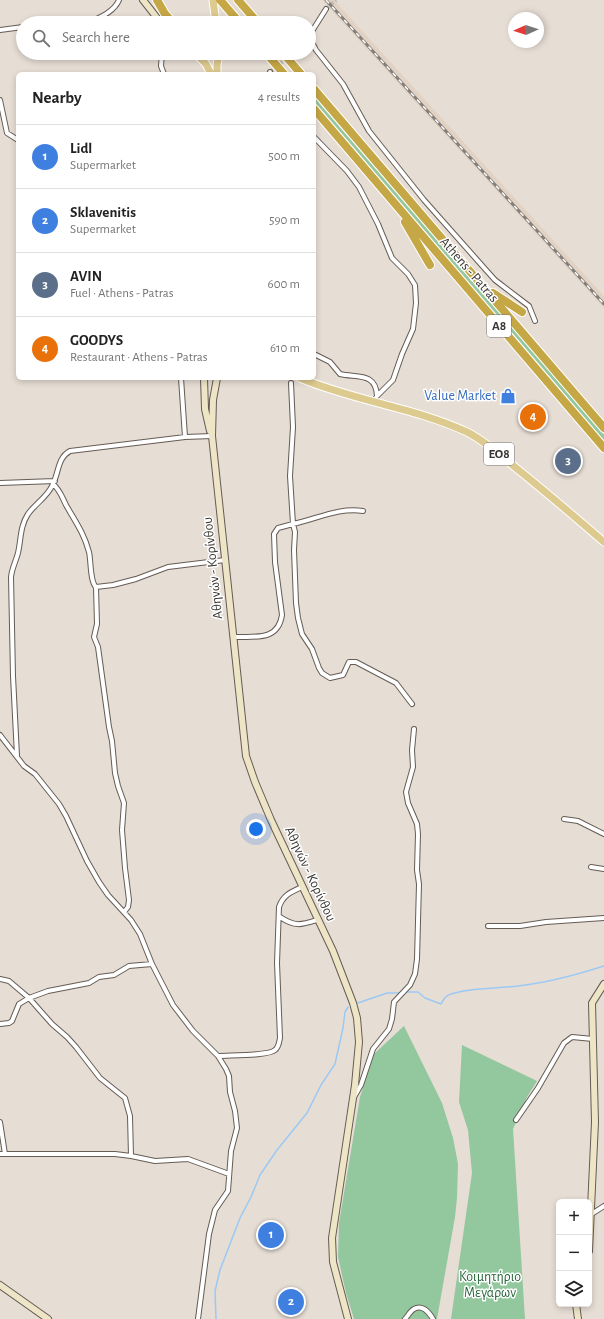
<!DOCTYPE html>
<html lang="en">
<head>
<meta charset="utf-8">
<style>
	:root { --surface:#fff; --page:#f6f6f6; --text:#222; --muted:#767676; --line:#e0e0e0; --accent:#6930a7 }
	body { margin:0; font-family:"Alegreya Sans",sans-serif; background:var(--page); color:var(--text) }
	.controls { position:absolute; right:12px; bottom:12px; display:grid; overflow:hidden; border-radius:6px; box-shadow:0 2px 6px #0003 }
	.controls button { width:36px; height:36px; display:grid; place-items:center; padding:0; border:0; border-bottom:1px solid var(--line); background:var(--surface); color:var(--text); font:20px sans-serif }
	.compass { position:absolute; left:508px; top:12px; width:36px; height:36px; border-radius:50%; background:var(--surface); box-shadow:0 2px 6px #0003; rotate:267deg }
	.you { position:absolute; left:256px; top:829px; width:14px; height:14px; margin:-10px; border:3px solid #fff; border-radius:50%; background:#1a73e8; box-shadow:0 0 0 6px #1a73e833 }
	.badge { display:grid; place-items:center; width:26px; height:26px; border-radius:50%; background:var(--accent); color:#fff; font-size:13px; font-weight:700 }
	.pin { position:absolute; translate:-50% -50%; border:2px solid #fff; box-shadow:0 1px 4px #0006 }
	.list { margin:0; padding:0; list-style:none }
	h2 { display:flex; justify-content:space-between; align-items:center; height:52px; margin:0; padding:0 16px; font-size:17px }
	h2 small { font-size:13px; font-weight:400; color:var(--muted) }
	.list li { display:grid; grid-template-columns:26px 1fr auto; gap:12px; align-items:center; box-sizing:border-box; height:64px; padding:0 16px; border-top:1px solid var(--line) }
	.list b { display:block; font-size:15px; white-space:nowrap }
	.list p { margin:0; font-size:13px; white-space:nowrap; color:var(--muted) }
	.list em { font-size:13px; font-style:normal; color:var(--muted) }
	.icon { flex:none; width:22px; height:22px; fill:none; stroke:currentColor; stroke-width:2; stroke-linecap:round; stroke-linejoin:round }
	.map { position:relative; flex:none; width:604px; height:1319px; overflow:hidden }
	.search { position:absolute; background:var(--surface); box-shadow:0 2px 6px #0003; left:16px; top:16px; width:300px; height:44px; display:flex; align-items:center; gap:10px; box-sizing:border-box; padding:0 14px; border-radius:22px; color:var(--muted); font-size:15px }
	.panel { position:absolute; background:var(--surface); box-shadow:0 2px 6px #0003; left:16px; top:72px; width:300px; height:308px; border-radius:6px }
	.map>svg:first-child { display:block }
	.built { fill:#e2d2c4 }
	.green { fill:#93c79e }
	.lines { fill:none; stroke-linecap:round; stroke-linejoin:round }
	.stream { stroke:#9cc9f4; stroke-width:1.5 }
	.street-tunnel { stroke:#c4bcb4; stroke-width:4; stroke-dasharray:4 2; stroke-linecap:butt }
	.street-casing { stroke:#655c55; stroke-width:6 }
	.secondary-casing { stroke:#655c55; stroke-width:8 }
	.primary-casing { stroke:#fff; stroke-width:9 }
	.highway-casing { stroke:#fff; stroke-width:10 }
	.street { stroke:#fff; stroke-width:4 }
	.secondary { stroke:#eee5c7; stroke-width:6 }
	.primary { stroke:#ddca8f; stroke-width:7 }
	.highway { stroke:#c6a745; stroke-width:8 }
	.rail-casing { stroke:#857f7a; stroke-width:3 }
	.rail { stroke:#fff; stroke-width:1.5; stroke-dasharray:4.5; stroke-linecap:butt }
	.labels { text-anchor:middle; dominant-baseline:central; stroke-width:3; stroke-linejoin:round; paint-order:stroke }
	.shield { fill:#fff; stroke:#757270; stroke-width:1 }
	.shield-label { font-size:13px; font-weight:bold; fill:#3a3633 }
	.street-label { font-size:14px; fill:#3a3633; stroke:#fff }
	.shop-label { font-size:14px; fill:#366cbe; stroke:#fff; text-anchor:end }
	.park-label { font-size:14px; fill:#266539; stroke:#fff }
</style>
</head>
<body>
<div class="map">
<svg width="604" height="1319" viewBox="0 0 604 1319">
	<rect width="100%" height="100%" fill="#e6ddd4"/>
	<path class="built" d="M 322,0 L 334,0 L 604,296 L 604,308 Z"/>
	<path class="green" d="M 314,97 L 604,435 L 604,440 L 314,101 Z
		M 404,1026 L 442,1103 L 453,1138 L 458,1164 L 457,1198 L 455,1217 L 437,1319 L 354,1319 L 346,1293 L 338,1257 L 339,1223 L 360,1097 L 374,1054 Z
		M 462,1045 L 537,1081 L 527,1097 L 513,1129 L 525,1319 L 451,1319 L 472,1173 L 468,1130 L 459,1102 Z"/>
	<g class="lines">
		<path class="stream" d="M 404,992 L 418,992 L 425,998 L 441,1004 C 443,1000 447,995 451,994 C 473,987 495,989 518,986 C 547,983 576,975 604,966
			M 358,1003 L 387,993 L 401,993
			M 216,1319 L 215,1291 L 220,1270 L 240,1218 L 251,1197 L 260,1175 L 277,1150 L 307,1113 L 321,1085 L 335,1064 L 343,1028 L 345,1012 L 348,1007"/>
		<path class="street-tunnel" d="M 326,9 L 336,0
			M 270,72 L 293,53"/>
		<defs>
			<path id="street" d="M 86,23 C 98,19 114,12 119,0
				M 0,30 L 23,27
				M 309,36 L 326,9
				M 309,37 L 316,50 L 343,84 L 369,131 L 424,200 L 486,270 L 495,280 L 529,306 L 535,321
				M 162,53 L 161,66 L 164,74
				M 270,74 L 270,72
				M 0,100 L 7,133 L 18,140
				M 314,137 L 347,171 L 359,187 L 378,224 L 392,258 L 408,274 L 415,285 L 416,303 L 413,329 L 402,354 L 393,380 L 377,396 L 374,401
				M 314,354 L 330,362 L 340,374 C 357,378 376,372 377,396
				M 181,378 L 185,437
				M 0,483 L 55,481
				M 53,484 C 60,490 62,497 66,505 C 75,521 84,533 89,552 C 91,560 90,582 96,587 L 113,585 L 136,579 L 168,567 L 225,560
				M 363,511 C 339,507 317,519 293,524 L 295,532 L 294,550 L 296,603 L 298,618 L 302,634 L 312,649 L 319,668 L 322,673 L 330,678 L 343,675 L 349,662 L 356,662 L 396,683 L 412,704
				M 96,587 L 97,624 L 94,637 L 98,647 L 109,727 L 112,741 L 115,773 L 118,786 L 124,803 L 122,830 L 125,868 L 129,900 L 128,907 L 124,912
				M 233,637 C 254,636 278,642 282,615 L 275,562 L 274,534 L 278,528 L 293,524 L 290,476 L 293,427 L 291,383
				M 0,735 L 24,766 L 35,774 L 59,804 L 66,816 L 87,861 L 99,882 L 108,895 L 131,920 L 140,934 L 152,964 L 173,1005 L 193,1031 L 218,1056 L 226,1069 L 229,1076 L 230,1092 L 235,1111 L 237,1128 L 231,1151 L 228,1191 L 215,1210 L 209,1234 L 198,1319
				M 17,756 L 13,676 L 11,577 C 12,568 16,561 18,553 C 21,540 20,526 28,514 C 35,504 47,497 52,486 C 59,474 57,458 70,451 L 185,437 L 212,436
				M 564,819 L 578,821 L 604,834
				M 591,867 L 604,869
				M 280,917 C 295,927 301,925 317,920
				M 488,926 L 520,926 L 546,922 L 604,918
				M 0,979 L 9,981 L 29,998 L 52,1024 L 67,1037 L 76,1047 L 100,1078 L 125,1098 L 130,1116 L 131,1156
				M 0,1024 L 9,1023 L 12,1021 L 19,1004 L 29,998 L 48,991 L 89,983 L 99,977 L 114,975 L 129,966 L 152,964
				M 218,1056 C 229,1055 269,1056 275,1050 C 279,1047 279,1042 280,1038 L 277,963 L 279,907 C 283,895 291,892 302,887
				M 354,1097 L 361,1085 L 373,1049 L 389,1029 L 392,1019 L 394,1002 L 410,985 L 415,974 L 417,959 L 419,884 L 417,870 L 418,834 L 417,824 L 408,803 L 406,792 L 413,767 L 412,750 L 414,729
				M 516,1120 L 538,1088 L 564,1043 L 572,1037 L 593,1039
				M 0,1122 L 5,1154
				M 0,1154 L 115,1154 L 131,1156 L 155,1161 L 188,1159 L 229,1174
				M 590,1215 L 604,1206
				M 405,1319 C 408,1316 410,1311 414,1309 C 422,1304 429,1312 433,1319"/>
			<path id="secondary" d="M 143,0 L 161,23
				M 204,378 L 205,409 L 210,431
				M 217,378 L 213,400 L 212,436 L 246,756 L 255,782 L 271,820 L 333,951 L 353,1003 L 357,1018 L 359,1042 L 355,1085 L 332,1238 L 333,1262 L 348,1319
				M 589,1251 L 595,1122 L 592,1003 L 604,984
				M 0,1285 L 48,1319
				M 576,1304 L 578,1319"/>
			<path id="primary" d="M 213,0 L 216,23
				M 195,53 L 206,64 L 211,74
				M 217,74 L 217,65 L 219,53
				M 300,378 C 354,401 413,407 467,432 C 485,441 500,455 516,468 C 546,492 575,517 604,542"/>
			<path id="highway" d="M 157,0 L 165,14 L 173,23
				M 220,0 L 240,23
				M 238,0 L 258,23
				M 266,53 L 284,74
				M 283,53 L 301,74
				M 314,89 L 604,428
				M 314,109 L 604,448
				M 405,222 L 430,265
				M 493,293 L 522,312"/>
		</defs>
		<use href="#street" class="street-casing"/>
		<use href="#secondary" class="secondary-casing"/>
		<use href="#primary" class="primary-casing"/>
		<use href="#highway" class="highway-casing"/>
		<use href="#street" class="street"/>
		<use href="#secondary" class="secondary"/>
		<use href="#primary" class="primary"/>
		<use href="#highway" class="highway"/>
		<defs>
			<path id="rail" d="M 326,0 L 604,304"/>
		</defs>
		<use href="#rail" class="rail-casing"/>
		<use href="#rail" class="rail"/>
	</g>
	<defs>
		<symbol id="shop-bare" viewBox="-9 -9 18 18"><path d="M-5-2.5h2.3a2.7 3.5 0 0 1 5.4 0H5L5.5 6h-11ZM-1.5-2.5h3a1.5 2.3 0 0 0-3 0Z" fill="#3f7fe0" stroke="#fff" stroke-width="2.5" paint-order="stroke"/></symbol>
	</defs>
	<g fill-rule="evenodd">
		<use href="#shop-bare" x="497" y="385" width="22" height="22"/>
	</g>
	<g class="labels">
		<g class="shield">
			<rect x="487" y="315" width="24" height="22" rx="3"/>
			<rect x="484" y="443" width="30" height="22" rx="3"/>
		</g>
		<g class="shield-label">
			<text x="499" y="326">Α8</text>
			<text x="499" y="454">ΕΟ8</text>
		</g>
		<g class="street-label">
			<text transform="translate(469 270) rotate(49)">Athens - Patras</text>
			<text transform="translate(213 568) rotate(-96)">Αθηνών - Κορίνθου</text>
			<text transform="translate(310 874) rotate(65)">Αθηνών - Κορίνθου</text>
		</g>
		<g class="shop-label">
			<text x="496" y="396">Value Market</text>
		</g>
		<g class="park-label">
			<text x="490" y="1277">Κοιμητήριο<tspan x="490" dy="16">Μεγάρων</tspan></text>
		</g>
	</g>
</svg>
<div class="controls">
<button>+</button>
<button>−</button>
<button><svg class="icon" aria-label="layers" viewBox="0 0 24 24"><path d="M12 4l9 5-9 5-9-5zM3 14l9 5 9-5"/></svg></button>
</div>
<svg class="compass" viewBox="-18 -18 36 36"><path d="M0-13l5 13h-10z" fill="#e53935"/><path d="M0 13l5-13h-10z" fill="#767676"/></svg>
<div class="you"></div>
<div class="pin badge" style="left:271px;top:1235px;background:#3f7fe0">1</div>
<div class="pin badge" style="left:291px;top:1302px;background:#3f7fe0">2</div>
<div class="pin badge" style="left:568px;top:461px;background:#5c6f8a">3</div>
<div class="pin badge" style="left:533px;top:417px;background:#e8710a">4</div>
<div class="search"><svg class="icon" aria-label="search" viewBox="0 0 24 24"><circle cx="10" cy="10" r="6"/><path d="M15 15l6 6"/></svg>Search here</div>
<section class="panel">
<h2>Nearby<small>4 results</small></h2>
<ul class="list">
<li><span class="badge" style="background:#3f7fe0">1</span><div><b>Lidl</b><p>Supermarket</p></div><em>500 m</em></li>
<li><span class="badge" style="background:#3f7fe0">2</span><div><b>Sklavenitis</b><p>Supermarket</p></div><em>590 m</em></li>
<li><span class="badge" style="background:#5c6f8a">3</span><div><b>AVIN</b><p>Fuel · Athens - Patras</p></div><em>600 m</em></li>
<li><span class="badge" style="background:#e8710a">4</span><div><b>GOODYS</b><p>Restaurant · Athens - Patras</p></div><em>610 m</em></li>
</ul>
</section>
</div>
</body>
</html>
